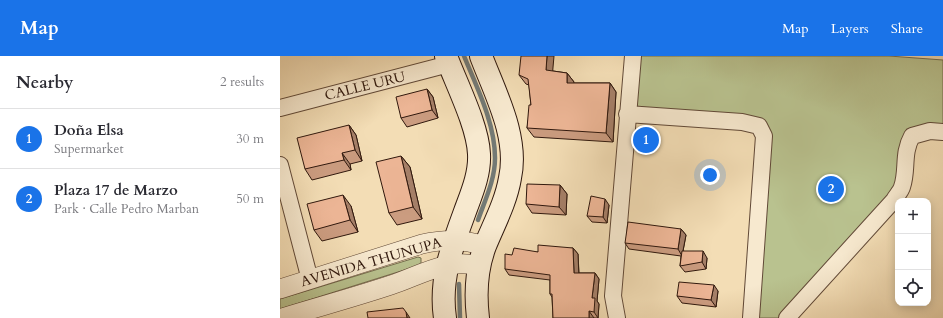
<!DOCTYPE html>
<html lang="en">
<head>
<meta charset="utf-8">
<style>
	:root { --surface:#fff; --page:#f2f2f3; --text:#2b2b33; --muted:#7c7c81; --line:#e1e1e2; --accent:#1a73e8 }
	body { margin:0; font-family:Cardo,serif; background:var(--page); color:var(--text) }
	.controls { position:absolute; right:12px; bottom:12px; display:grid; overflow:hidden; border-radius:8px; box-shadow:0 2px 10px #0003 }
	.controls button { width:36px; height:36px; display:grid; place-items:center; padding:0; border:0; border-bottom:1px solid var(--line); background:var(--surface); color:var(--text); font:20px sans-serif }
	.you { position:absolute; left:430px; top:119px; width:14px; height:14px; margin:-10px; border:3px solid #fff; border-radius:50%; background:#1a73e8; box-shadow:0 0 0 6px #1a73e833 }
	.badge { display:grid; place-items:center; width:26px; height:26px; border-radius:50%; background:var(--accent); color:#fff; font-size:13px; font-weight:700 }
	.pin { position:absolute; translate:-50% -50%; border:2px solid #fff; box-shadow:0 1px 4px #0006 }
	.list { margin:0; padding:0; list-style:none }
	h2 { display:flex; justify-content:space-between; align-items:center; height:52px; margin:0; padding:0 16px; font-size:17px }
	h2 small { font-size:13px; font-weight:400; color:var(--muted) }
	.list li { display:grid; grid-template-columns:26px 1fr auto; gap:12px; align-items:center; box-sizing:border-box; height:60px; padding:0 16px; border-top:1px solid var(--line) }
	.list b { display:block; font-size:15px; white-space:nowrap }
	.list p { margin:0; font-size:13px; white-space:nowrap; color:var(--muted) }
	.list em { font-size:13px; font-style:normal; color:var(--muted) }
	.icon { flex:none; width:22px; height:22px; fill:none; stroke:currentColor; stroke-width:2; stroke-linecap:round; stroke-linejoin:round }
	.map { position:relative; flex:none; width:663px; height:262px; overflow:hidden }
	header { display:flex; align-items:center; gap:24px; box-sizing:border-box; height:56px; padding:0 20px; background:var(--accent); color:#fff }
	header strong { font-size:19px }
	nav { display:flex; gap:22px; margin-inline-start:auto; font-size:14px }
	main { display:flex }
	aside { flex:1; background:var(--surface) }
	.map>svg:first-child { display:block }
	.green { fill:#b9c28f; stroke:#746d4e }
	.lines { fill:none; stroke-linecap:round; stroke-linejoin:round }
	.stream { stroke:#737974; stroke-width:4.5 }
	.minor-casing { stroke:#614937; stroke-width:18 }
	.tertiary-casing { stroke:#614937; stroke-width:20 }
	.secondary-casing { stroke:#30180d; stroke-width:24 }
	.minor { stroke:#f7e9cf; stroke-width:16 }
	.tertiary { stroke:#f7e9cf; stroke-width:19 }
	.secondary { stroke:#f7e9cf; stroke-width:22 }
	.wall { fill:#cb9c80; stroke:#30180d }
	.shaded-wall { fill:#a57f68; stroke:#30180d }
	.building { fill:#ecb595; stroke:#30180d }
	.labels { text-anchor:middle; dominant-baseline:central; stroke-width:3; stroke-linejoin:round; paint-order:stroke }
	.street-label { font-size:14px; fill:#30180d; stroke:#f7e9cf }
</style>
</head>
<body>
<header>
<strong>Map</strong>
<nav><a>Map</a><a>Layers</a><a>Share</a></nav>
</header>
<main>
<aside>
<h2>Nearby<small>2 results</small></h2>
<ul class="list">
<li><span class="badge">1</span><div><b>Doña Elsa</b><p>Supermarket</p></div><em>30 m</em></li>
<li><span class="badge">2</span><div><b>Plaza 17 de Marzo</b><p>Park · Calle Pedro Marban</p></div><em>50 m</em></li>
</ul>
</aside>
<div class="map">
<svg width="663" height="262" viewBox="0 0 663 262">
	<rect width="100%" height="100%" fill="#f3ddb5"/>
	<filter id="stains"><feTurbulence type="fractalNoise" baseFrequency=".005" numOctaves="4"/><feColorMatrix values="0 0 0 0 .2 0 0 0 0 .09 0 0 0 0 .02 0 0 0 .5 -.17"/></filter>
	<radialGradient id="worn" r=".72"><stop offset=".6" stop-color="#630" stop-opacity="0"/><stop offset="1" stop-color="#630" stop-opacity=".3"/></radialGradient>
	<path class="green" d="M 358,0 L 609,0 L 663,4 L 663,70 L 638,72 L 618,129 L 501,262 L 477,262 L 490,80 L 471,60 L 360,51 L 355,49 Z
		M 138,201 L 141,202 L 141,207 L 137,210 L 0,253 L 0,243 Z"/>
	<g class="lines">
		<path class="stream" d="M 184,0 C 197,32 215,67 215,102 C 215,124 205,144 198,164
			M 179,228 L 180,262"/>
		<defs>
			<path id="minor" d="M 0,52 L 169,8
				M 347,58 L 462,66 L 479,70 L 484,80 L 471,262
				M 0,109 L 30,224
				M 337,262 L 333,240 L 353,0
				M 507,262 L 614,144 C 616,140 621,135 622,131 C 628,114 622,98 632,80 L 650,75 L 663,76"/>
			<path id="tertiary" d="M 0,233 L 142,188 C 165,183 183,183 205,190
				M 2,262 C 38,251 75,241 111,229 C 139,220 168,201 199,210"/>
			<path id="secondary" d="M 165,262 C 159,222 173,188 187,150 C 193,134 200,116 199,98 C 198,70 176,27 166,0
				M 198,262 C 195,237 196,214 205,190 C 214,168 226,146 230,122 C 239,81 215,37 201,0"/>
		</defs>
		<use href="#minor" class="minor-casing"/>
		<use href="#tertiary" class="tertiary-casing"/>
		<use href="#secondary" class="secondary-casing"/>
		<use href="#minor" class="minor"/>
		<use href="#tertiary" class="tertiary"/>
		<use href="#secondary" class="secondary"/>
	</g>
	<path class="wall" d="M 273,15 L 287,17 L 294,26 L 293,27 L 330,27 L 336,36 L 333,86 L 254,81 L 247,72 L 251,49 L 249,29 L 246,28 L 239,19 Z
		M 147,33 L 153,41 L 158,62 L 127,71 L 121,62 Z
		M 69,69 L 76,79 L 82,105 L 70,108 L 71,114 L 32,124 L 25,113 Z
		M 121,100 L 130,111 L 142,163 L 117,169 L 109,157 Z
		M 280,129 L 287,138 L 286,159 L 252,157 L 246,148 Z
		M 329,149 L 327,167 L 312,166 L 307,160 Z
		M 71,150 L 78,176 L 42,185 L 34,174 Z
		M 401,173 L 406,179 L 403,195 L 427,202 L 426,213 L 405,216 L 400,210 L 401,200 L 349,193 L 345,187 Z
		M 293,192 L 298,198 L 299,217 L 315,217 L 319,223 L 317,245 L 319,248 L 318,262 L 273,262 L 272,241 L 270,238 L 270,224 L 229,219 L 225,213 L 232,199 Z
		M 438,235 L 436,251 L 402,247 L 397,240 Z"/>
	<path class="shaded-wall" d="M 267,0 L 274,0 L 272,23 L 266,14 Z
		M 287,17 L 294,26 L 293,36 L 287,27 Z
		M 330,27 L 336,36 L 333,86 L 326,77 Z
		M 147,33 L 153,41 L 158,62 L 152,54 Z
		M 69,69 L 76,79 L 82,105 L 75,94 Z
		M 62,97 L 70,108 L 71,114 L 64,104 Z
		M 121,100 L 130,111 L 142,163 L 133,151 Z
		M 280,129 L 287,138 L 286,159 L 279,151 Z
		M 63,139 L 71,150 L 78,176 L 70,164 Z
		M 325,143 L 329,149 L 327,167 L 323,161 Z
		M 401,173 L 406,179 L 402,200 L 398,193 Z
		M 293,192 L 298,198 L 299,223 L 294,217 Z
		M 423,195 L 427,202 L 426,213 L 422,206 Z
		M 315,217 L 319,223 L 317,245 L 319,248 L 318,262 L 314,256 L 312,242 Z
		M 434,229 L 438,235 L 436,251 L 431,244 Z
		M 309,255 L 314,262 L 309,262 Z
		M 126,256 L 130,262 L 127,262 Z"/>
	<path class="building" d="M 241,0 L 267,0 L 266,14 L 287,17 L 287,27 L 330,27 L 326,77 L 247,72 L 249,49 L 251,49 L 248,23 L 239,19 Z
		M 147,33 L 152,54 L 121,62 L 116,41 Z
		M 69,69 L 75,94 L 62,97 L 64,104 L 25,113 L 17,82 Z
		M 121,100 L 133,151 L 109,157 L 96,106 Z
		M 247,128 L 280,129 L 279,151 L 246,148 Z
		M 63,139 L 70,164 L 34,174 L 27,148 Z
		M 311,140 L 325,143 L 323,161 L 307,160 Z
		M 348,166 L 401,173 L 398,193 L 345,187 Z
		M 258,189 L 293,192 L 294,217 L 315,217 L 312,242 L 315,242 L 314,256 L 309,255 L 309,262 L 273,262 L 272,238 L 270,238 L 270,219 L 225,213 L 225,198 L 232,199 L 234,192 L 258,196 Z
		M 402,195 L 423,195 L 422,206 L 400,210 Z
		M 399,226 L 434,229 L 431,244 L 397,240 Z
		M 123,252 L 126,256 L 127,262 L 88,262 L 87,256 Z"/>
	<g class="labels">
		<g class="street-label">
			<text transform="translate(85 30) rotate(-14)">CALLE URU</text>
			<text transform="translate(91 206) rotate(-16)">AVENIDA THUNUPA</text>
		</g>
	</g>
	<rect width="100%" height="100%" filter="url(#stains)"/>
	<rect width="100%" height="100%" fill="url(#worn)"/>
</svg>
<div class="controls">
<button>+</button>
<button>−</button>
<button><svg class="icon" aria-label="locate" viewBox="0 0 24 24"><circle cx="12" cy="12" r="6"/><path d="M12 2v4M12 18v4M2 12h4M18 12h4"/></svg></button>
</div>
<div class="you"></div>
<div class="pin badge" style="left:366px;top:84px">1</div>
<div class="pin badge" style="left:551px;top:133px">2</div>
</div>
</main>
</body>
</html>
